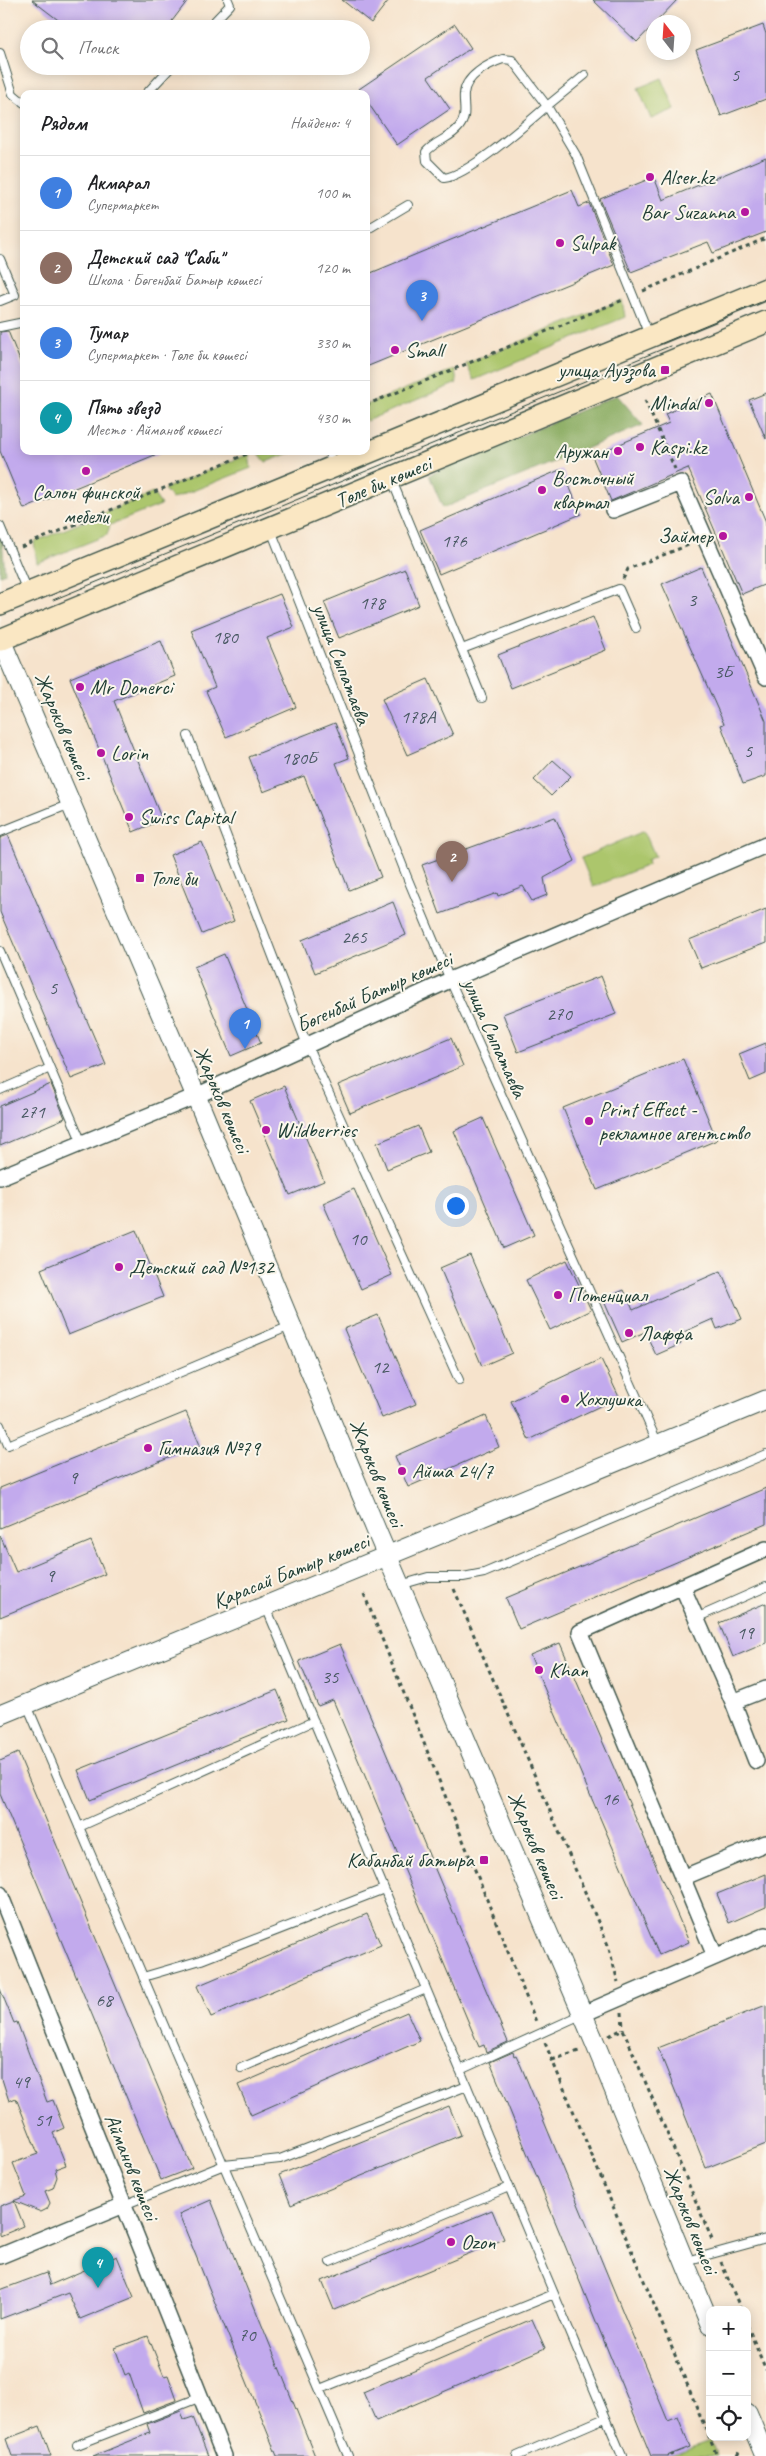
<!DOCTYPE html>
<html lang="ru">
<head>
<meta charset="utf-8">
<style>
	:root { --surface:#fff; --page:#f2f2f2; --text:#202124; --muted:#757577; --line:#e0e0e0; --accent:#111827 }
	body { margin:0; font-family:Caveat,sans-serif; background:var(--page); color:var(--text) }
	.controls { position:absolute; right:15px; bottom:15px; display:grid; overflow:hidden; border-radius:10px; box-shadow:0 2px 12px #0003 }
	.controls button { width:45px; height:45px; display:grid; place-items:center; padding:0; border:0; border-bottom:1px solid var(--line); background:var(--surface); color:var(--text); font:25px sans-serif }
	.compass { position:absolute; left:646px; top:15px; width:45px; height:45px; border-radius:50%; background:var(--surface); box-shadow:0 2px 12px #0003; rotate:343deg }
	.you { position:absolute; left:455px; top:1205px; width:18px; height:18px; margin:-12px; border:4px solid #fff; border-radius:50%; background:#1a73e8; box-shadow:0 0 0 8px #1a73e833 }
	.badge { display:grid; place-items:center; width:32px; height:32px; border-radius:50%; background:var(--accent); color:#fff; font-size:16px; font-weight:700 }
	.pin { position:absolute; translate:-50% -41px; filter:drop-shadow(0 1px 2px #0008) }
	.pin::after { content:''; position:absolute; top:26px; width:18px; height:15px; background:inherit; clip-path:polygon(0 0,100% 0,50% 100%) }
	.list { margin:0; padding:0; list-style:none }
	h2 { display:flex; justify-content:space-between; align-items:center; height:65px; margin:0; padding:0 20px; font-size:21px }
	h2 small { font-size:16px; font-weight:400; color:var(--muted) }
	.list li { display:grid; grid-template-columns:32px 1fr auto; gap:15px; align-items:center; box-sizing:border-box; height:75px; padding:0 20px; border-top:1px solid var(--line) }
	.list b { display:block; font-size:19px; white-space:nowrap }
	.list p { margin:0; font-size:16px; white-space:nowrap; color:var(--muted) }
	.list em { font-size:16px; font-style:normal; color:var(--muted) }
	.icon { flex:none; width:28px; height:28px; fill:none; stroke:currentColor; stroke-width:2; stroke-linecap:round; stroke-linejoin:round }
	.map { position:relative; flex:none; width:766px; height:2456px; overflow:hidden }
	.search { position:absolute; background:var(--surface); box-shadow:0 2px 12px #0003; left:20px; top:20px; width:350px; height:55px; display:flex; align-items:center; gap:12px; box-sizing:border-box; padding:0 18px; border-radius:28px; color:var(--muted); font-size:19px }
	.panel { position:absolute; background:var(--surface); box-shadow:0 2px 12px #0003; left:20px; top:90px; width:350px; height:365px; border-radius:10px }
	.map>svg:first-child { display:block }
	.green { fill:#acc66c; stroke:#668250 }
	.forest { fill:#89ab60; stroke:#54744a }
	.building { fill:#c2aaed }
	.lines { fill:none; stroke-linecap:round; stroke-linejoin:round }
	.service-casing { stroke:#3f564b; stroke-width:10 }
	.minor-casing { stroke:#3f564b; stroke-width:18 }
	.tertiary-casing { stroke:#3f564b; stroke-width:21 }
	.secondary-casing { stroke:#3f564b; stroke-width:24 }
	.path { stroke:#3f564b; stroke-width:3; stroke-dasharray:4 4; stroke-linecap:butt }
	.service { stroke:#fff; stroke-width:8 }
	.minor { stroke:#fff; stroke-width:15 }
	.tertiary { stroke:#fff; stroke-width:19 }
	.secondary { stroke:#fae7c3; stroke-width:21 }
	.tram { stroke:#1f3d34; stroke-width:1 }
	.poi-dot { fill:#b5179e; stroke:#fbf7ec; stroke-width:2 }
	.labels { text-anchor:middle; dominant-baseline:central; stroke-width:4; stroke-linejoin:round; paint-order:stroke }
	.number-label { font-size:19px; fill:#485862 }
	.poi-label { font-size:21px; fill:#1f3d34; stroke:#fbf7ec; text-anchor:start }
	.street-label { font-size:21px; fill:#1f3d34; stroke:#fbf7ec }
</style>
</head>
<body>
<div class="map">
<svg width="766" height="2456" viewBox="0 0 766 2456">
	<rect width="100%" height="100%" fill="#fbf7ec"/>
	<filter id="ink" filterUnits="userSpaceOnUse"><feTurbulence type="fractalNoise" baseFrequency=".02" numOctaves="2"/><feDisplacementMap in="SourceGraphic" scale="10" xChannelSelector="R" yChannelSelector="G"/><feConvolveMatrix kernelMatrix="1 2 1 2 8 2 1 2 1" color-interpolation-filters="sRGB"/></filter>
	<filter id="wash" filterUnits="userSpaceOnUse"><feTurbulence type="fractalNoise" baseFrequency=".0096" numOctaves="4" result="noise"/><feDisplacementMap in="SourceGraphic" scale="20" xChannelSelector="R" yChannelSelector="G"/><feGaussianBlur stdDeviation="1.12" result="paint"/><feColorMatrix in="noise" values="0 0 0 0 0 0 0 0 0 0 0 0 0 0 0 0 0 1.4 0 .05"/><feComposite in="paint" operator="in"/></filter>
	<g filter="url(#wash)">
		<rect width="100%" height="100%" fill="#f6e3cc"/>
		<path class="green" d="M 662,78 L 675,109 L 651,119 L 638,88 Z
			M 622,300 L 625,317 L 474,380 L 466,364 Z
			M 455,369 L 457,383 L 366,421 L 366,405 Z
			M 257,451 L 295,451 L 266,462 Z
			M 249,454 L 251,468 L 172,499 L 164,489 Z
			M 153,493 L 161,505 L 110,525 L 107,535 L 37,563 L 34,542 Z
			M 644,831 L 655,856 L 647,860 L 648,865 L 593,887 L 581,858 Z
			M 710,2441 L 717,2456 L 667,2456 Z"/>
		<path class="forest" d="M 617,395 L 643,425 L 443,508 L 429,475 Z
			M 1,527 L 5,573 L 0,575 L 0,528 Z"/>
		<g id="blocks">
			<path class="building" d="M 32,0 L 188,0 L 166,29 L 70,29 Z
				M 342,0 L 389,0 L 371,23 Z
				M 593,0 L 677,0 L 637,42 Z
				M 455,24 L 471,48 L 428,77 L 450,109 L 397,145 L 366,100 L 366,94 L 362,94 L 359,89 Z
				M 763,25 L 766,34 L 766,99 L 721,116 L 696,50 Z
				M 766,157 L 766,232 L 713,253 L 708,242 L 631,272 L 600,199 L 654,177 L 663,200 Z
				M 572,190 L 579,207 L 589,203 L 614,265 L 366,367 L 366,275 Z
				M 8,331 L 24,371 L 24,451 L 162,452 L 24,509 L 0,451 L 0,332 Z
				M 766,393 L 766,439 L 749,400 Z
				M 712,394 L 766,522 L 766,584 L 742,594 L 688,468 L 611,501 L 592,456 L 669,423 L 665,414 Z
				M 562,469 L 581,514 L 439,574 L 420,530 Z
				M 701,567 L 766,721 L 766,776 L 743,784 L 721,725 L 724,724 L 662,584 Z
				M 405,569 L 419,605 L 339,638 L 324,602 Z
				M 280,594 L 294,627 L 267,638 L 296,707 L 226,737 L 206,691 L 215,687 L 191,630 Z
				M 593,617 L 606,650 L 511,688 L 498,655 Z
				M 161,641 L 175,676 L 114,701 L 162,820 L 133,832 L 70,678 Z
				M 428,679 L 453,735 L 407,755 L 382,699 Z
				M 335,723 L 349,758 L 336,763 L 381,877 L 349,890 L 304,776 L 263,792 L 249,757 Z
				M 553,760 L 571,776 L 551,796 L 534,780 Z
				M 555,817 L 575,861 L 544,878 L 547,895 L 532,901 L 523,886 L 498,896 L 497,893 L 440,914 L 422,865 Z
				M 8,835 L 106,1065 L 71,1079 L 0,912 L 0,838 Z
				M 202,842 L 234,921 L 202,934 L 170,855 Z
				M 393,902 L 406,935 L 315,973 L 302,940 Z
				M 766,909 L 766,943 L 701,968 L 689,940 Z
				M 224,954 L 261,1043 L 231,1056 L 194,967 Z
				M 601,976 L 616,1014 L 518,1052 L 503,1014 Z
				M 451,1038 L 463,1066 L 350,1113 L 338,1085 Z
				M 766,1043 L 766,1074 L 750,1081 L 739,1054 Z
				M 683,1059 L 717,1140 L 597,1190 L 563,1108 Z
				M 51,1084 L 65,1118 L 0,1146 L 0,1106 Z
				M 284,1086 L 324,1181 L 290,1195 L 250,1101 Z
				M 483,1118 L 534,1235 L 504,1248 L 454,1131 Z
				M 418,1126 L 429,1152 L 387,1169 L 377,1143 Z
				M 354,1189 L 392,1275 L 361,1289 L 323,1203 Z
				M 136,1230 L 163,1297 L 68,1335 L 41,1269 Z
				M 470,1255 L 512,1353 L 482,1366 L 440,1268 Z
				M 567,1260 L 591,1310 L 550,1330 L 526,1280 Z
				M 721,1271 L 742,1319 L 717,1329 L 713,1319 L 677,1335 L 681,1344 L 656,1355 L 645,1332 L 622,1342 L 603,1299 L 624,1290 L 633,1310 Z
				M 378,1315 L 416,1404 L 382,1418 L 344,1329 Z
				M 601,1359 L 619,1397 L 529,1440 L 511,1401 Z
				M 186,1412 L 200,1445 L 0,1528 L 0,1488 Z
				M 486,1416 L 499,1447 L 408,1487 L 395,1456 Z
				M 766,1488 L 766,1524 L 519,1629 L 506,1598 Z
				M 0,1535 L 16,1572 L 91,1541 L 105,1574 L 0,1617 Z
				M 766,1603 L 766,1643 L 733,1657 L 719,1623 Z
				M 560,1643 L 689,1942 L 659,1955 L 530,1655 Z
				M 340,1644 L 508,2042 L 486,2052 L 484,2045 L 479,2047 L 333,1700 L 318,1706 L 299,1661 Z
				M 277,1690 L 289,1719 L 90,1800 L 78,1770 Z
				M 18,1753 L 192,2168 L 161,2180 L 0,1794 L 0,1761 Z
				M 766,1874 L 766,1907 L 729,1923 L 717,1894 Z
				M 367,1914 L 381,1945 L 211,2017 L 197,1986 Z
				M 0,1989 L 14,2023 L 17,2022 L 47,2102 L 53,2100 L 64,2128 L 53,2133 L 66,2165 L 55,2169 L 57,2177 L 53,2188 L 45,2191 L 50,2203 L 47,2209 L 41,2212 L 14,2201 L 24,2226 L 0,2236 L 0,2206 L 26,2196 L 13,2163 L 38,2154 L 16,2098 L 9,2101 L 2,2079 L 0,2079 Z
				M 766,2005 L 766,2144 L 706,2168 L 658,2048 Z
				M 407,2012 L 420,2041 L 251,2115 L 238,2085 Z
				M 513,2052 L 514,2056 L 516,2055 L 521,2066 L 668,2421 L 678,2417 L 690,2447 L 667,2456 L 651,2456 L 490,2062 Z
				M 449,2106 L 461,2135 L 291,2205 L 279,2175 Z
				M 211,2200 L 315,2456 L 277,2456 L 179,2214 Z
				M 492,2210 L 504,2239 L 334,2310 L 322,2281 Z
				M 117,2256 L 134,2297 L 80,2319 L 68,2293 L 0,2319 L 0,2290 L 46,2273 L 50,2285 Z
				M 532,2319 L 545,2348 L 376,2421 L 363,2392 Z
				M 148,2336 L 164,2376 L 168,2375 L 177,2400 L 143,2413 L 129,2373 L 125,2375 L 115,2348 Z
				M 181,2411 L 184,2420 L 193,2417 L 208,2456 L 93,2456 L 150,2433 L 147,2424 Z
				M 40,2426 L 51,2456 L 12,2456 L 6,2439 Z"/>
		</g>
	</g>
	<g filter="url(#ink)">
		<use href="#blocks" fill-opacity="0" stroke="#3f564b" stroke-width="1"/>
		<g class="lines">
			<defs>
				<path id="service" d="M 207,29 L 230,5 L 228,0
					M 0,53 L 13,94 L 24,103
					M 503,59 L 512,60 L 547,106 C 526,124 469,175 444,178 L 427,161 L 426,152 C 435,141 451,138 459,127 C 468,116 463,106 464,94 C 465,76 488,64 503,59 Z
					M 585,75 L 547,106 L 576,155 L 649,335
					M 146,94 L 172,66
					M 366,230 L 408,205
					M 0,259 L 15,295 L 0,301
					M 0,327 L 24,322
					M 328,451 L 334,466
					M 391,478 L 482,698
					M 0,526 L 27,591
					M 271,530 L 407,877 L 450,980 L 658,1444
					M 462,649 L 619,589 L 636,628
					M 188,736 L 307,1045 L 459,1380
					M 0,832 L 70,804
					M 0,951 L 82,1143
					M 0,1090 L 50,1068
					M 0,1425 L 8,1445 L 290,1326
					M 400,1585 L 428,1577 L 463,1577 L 484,1573 L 766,1454
					M 266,1607 L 622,2456
					M 696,1618 L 766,1587
					M 27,1705 L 348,2456
					M 79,1827 L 314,1721
					M 143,1977 L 201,1960 L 384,1889
					M 241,2068 L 426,1989
					M 460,2070 L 583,2014
					M 124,2205 L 224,2165 L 280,2159 L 467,2086
					M 686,2261 L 766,2239
					M 330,2262 L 509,2187
					M 320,2389 L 554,2294
					M 77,2445 L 201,2397
					M 517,2456 L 605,2418"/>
				<path id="minor" d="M 613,510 L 681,483 L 766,677
					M 0,1177 L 196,1096 L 450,980 L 766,845
					M 682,1586 L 733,1702
					M 756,1761 L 733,1702 L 766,1689
					M 682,1878 L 766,1843
					M 0,1894 L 224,2456
					M 715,1956 L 580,1632 L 766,1549
					M 583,2014 L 766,1935
					M 0,2256 L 124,2205"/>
				<path id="tertiary" d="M 0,638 L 196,1096 L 377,1532 L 595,2043 L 710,2324
					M 0,1715 L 766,1400
					M 747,2413 L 765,2456"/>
				<path id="secondary" d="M 0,604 L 766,289
					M 0,640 L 766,322"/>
			</defs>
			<use href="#service" class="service-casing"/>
			<use href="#minor" class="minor-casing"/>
			<use href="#tertiary" class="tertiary-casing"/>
			<use href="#secondary" class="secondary-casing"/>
			<path class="path" d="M 643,291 L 766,238
				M 645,400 L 675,469
				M 366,405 L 623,300
				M 21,547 L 254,451
				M 623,579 L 628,569 L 691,544
				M 454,1589 L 608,1945 L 618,1982
				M 364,1594 L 537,2024
				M 622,2012 L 623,2029
				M 609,2036 L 623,2029 L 713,2242
				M 545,2043 L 717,2456
				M 552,2060 L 579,2051
				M 721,2262 L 741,2310
				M 747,2325 L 766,2370
				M 671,2454 L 672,2456
				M 737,2456 L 739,2452"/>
			<use href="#service" class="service"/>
			<use href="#minor" class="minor"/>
			<use href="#tertiary" class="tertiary"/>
			<use href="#secondary" class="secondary"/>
			<path class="tram" d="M 660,344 L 766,300
				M 53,600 L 670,346"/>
		</g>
	</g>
	<g class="poi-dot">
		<circle cx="650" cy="177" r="5"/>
		<circle cx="745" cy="212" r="5"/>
		<circle cx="560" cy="243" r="5"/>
		<circle cx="395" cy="350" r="5"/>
		<rect x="660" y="365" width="10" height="10" rx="2.5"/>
		<circle cx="709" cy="403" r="5"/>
		<circle cx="640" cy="447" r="5"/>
		<circle cx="618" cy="451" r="5"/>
		<circle cx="86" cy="471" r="5"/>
		<circle cx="542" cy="490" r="5"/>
		<circle cx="749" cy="497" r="5"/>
		<circle cx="723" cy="536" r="5"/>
		<circle cx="80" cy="687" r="5"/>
		<circle cx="101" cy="753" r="5"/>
		<circle cx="129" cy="817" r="5"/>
		<rect x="135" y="873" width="10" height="10" rx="2.5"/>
		<circle cx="589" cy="1121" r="5"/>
		<circle cx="266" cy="1130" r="5"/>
		<circle cx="119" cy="1267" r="5"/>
		<circle cx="558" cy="1295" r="5"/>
		<circle cx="629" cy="1333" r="5"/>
		<circle cx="565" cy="1399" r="5"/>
		<circle cx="148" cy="1448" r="5"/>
		<circle cx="402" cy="1471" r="5"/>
		<circle cx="539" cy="1670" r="5"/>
		<rect x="479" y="1855" width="10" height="10" rx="2.5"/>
		<circle cx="451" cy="2242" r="5"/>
	</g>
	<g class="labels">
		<g class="number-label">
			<text x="735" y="75">5</text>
			<text x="454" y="541">176</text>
			<text x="692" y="600">3</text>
			<text x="372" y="603">178</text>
			<text x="225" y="637">180</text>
			<text x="723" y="672">3Б</text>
			<text x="418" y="717">178А</text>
			<text x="748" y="751">5</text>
			<text x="299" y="758">180Б</text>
			<text x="354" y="937">265</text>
			<text x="53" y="988">5</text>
			<text x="559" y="1014">270</text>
			<text x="32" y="1112">271</text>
			<text x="358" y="1239">10</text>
			<text x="380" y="1367">12</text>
			<text x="73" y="1478">9</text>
			<text x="50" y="1576">9</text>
			<text x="745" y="1633">19</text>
			<text x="330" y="1677">35</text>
			<text x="610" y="1799">16</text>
			<text x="104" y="2000">68</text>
			<text x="21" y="2082">49</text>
			<text x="43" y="2120">51</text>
			<text x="247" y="2335">70</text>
		</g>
		<g class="poi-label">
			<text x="660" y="177">Alser.kz</text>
			<text x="735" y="212" text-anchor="end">Bar Suzanna</text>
			<text x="570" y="243">Sulpak</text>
			<text x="405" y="350">Small</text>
			<text x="655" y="370" text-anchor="end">улица Ауэзова</text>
			<text x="699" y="403" text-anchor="end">Mindal</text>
			<text x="650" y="447">Kaspi.kz</text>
			<text x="608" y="451" text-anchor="end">Аружан</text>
			<text x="552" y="478">Восточный<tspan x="552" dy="24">квартал</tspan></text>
			<text x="86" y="492" text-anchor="middle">Салон финской<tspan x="86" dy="24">мебели</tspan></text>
			<text x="739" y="497" text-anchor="end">Solva</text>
			<text x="713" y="536" text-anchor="end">Займер</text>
			<text x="90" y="687">Mr Donerci</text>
			<text x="111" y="753">Lorin</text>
			<text x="139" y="817">Swiss Capital</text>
			<text x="150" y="878">Толе би</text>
			<text x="599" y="1109">Print Effect -<tspan x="599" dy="24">рекламное агентство</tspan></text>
			<text x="276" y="1130">Wildberries</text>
			<text x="129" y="1267">Детский сад №132</text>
			<text x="568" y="1295">Потенциал</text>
			<text x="639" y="1333">Лаффа</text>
			<text x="575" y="1399">Хохлушка</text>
			<text x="158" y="1448">Гимназия №79</text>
			<text x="412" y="1471">Айша 24/7</text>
			<text x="549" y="1670">Khan</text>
			<text x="474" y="1860" text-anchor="end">Кабанбай батыра</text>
			<text x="461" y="2242">Ozon</text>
		</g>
		<g class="street-label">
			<text transform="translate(383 482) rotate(-23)">Төле би көшесі</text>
			<text transform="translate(342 664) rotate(69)">улица Сыпатаева</text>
			<text transform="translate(63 726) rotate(67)">Жароков көшесі</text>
			<text transform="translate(374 992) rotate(-24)">Бөгенбай Батыр көшесі</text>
			<text transform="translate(495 1038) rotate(66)">улица Сыпатаева</text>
			<text transform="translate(222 1099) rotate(67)">Жароков көшесі</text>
			<text transform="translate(377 1473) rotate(68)">Жароков көшесі</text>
			<text transform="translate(291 1571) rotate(-22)">Қарасай Батыр көшесі</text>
			<text transform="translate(536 1845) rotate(67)">Жароков көшесі</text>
			<text transform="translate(132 2167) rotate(68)">Айманов көшесі</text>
			<text transform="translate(691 2220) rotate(68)">Жароков көшесі</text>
		</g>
	</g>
</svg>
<div class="controls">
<button>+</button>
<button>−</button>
<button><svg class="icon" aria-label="locate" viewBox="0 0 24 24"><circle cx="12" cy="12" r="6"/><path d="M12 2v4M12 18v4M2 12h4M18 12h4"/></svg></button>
</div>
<svg class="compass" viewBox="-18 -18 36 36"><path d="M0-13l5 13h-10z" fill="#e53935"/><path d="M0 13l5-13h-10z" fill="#757577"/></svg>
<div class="you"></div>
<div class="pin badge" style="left:245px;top:1049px;background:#3f7fe0">1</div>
<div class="pin badge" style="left:452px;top:882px;background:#8d6e63">2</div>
<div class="pin badge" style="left:422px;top:321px;background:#3f7fe0">3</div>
<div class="pin badge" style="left:98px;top:2288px;background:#0f9aa8">4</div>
<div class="search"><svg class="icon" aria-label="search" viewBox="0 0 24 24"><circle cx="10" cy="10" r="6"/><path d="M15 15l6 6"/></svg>Поиск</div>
<section class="panel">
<h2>Рядом<small>Найдено: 4</small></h2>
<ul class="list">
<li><span class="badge" style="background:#3f7fe0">1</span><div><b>Акмарал</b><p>Супермаркет</p></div><em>100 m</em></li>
<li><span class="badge" style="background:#8d6e63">2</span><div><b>Детский сад &quot;Саби&quot;</b><p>Школа · Бөгенбай Батыр көшесі</p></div><em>120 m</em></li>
<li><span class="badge" style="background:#3f7fe0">3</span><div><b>Тумар</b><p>Супермаркет · Төле би көшесі</p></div><em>330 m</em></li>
<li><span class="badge" style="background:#0f9aa8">4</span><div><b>Пять звезд</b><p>Место · Айманов көшесі</p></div><em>430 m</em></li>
</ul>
</section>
</div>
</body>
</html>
